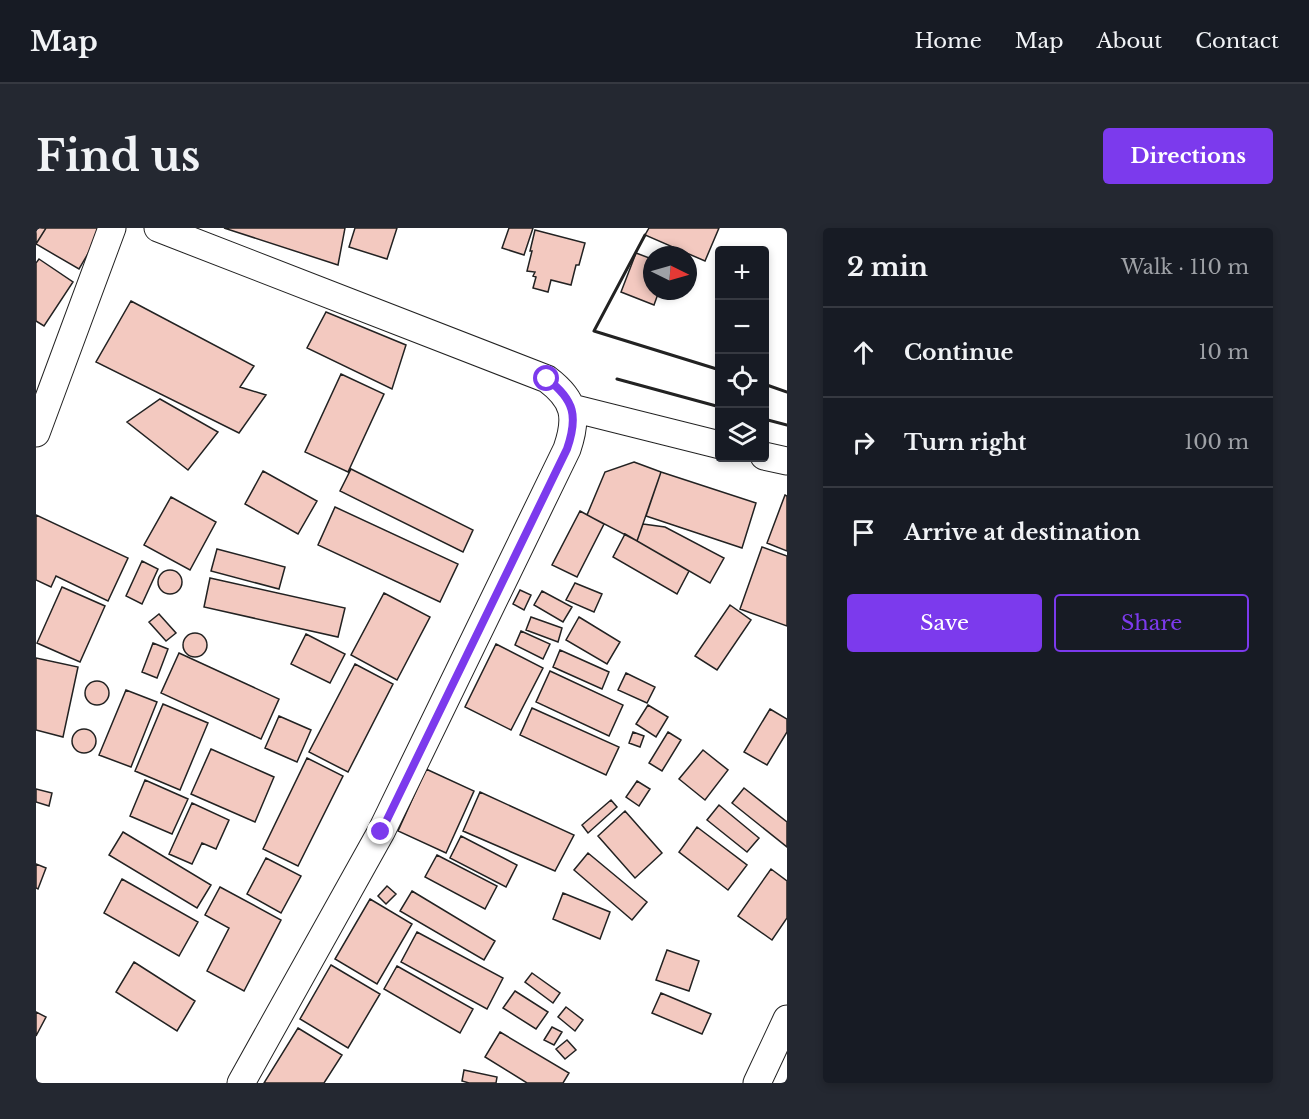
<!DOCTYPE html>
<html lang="en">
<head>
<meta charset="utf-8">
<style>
	:root { --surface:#171b24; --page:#242831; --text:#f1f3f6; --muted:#9ea1a6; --line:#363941; --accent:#7c3aed }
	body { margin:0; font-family:"Libre Baskerville",serif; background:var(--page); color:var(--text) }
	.controls { position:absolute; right:18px; top:18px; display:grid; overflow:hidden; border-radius:6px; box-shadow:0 3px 9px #0003 }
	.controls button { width:54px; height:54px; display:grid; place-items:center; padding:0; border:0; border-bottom:2px solid var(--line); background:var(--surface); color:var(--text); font:30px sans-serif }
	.compass { position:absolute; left:607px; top:18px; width:54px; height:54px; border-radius:50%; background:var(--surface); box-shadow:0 3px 9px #0003; rotate:95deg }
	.stop { position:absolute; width:18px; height:18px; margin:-14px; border:4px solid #7c3aed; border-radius:50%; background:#fff }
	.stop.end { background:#7c3aed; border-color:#fff; box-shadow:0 2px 6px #0008 }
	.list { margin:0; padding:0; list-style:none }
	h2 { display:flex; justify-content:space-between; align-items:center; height:78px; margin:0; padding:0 24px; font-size:26px }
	h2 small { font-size:20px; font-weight:400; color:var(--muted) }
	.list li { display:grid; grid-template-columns:39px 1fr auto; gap:18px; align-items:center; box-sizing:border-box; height:90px; padding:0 24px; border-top:2px solid var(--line) }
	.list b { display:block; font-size:22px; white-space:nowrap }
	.list em { font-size:20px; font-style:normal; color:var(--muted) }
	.actions { display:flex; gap:12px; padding:18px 24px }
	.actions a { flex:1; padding:14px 0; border:2px solid var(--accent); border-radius:6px; text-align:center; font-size:21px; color:var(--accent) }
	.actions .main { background:var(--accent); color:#fff }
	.icon { flex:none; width:33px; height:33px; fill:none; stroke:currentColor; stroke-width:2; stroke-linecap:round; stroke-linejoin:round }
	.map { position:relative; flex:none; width:751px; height:855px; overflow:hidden; border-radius:6px }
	header { display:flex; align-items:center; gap:36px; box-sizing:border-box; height:84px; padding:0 30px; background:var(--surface); border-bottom:2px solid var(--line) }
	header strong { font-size:28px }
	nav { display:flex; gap:33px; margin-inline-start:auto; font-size:21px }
	.intro { display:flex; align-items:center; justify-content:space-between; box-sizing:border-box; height:144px; padding:0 36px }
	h1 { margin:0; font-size:42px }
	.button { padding:15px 27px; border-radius:6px; background:var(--accent); color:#fff; font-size:21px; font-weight:700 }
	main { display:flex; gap:36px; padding:0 36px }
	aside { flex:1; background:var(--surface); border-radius:6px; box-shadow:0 3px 9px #0003 }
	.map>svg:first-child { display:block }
	.building { fill:#f3c9c0; stroke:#222; stroke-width:1.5 }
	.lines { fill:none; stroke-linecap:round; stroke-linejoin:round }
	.street-casing { stroke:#222; stroke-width:29 }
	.street { stroke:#fff; stroke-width:27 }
	.wall { stroke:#222; stroke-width:3 }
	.route { stroke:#7c3aed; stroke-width:8 }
</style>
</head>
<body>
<header>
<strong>Map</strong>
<nav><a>Home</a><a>Map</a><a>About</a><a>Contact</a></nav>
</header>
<div class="intro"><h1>Find us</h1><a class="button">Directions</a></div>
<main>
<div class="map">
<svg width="751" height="855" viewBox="0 0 751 855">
	<rect width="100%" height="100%" fill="#fff"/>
	<path class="building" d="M 0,0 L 10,0 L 0,16 Z
		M 10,0 L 67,0 L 43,41 L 0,16 Z
		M 188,0 L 309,0 L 302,37 Z
		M 319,0 L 361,0 L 351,31 L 313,19 Z
		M 473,0 L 497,0 L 488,27 L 466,20 Z
		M 613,0 L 683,0 L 669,33 L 609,7 Z
		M 499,2 L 549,15 L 543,37 L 540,37 L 535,57 L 515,52 L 512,64 L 497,60 L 500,49 L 497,48 L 499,44 L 491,43 L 496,23 L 494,23 Z
		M 600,25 L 616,31 L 616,63 L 623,63 L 618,77 L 585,64 Z
		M 3,31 L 37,54 L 8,98 L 0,93 L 0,35 Z
		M 95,73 L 218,138 L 204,159 L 230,167 L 203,205 L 60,134 Z
		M 290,84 L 370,117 L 356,161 L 271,120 Z
		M 305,146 L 348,166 L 312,244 L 269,224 Z
		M 124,171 L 182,204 L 152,242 L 91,194 Z
		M 598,234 L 625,244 L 601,313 L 551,287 L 569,244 Z
		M 315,241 L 437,302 L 427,324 L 304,263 Z
		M 227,243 L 281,273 L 262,306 L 209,276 Z
		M 625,244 L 720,275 L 706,320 L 610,288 Z
		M 749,267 L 751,268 L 751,323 L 731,315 Z
		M 135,269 L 180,294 L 154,342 L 108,317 Z
		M 299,279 L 422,336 L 404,374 L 282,317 Z
		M 544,283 L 568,296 L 541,349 L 516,337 Z
		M 0,287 L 92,330 L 72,373 L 20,348 L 15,359 L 0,352 Z
		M 607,296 L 629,299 L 688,330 L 674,355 L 601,313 Z
		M 589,306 L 653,343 L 641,366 L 577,329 Z
		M 726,319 L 751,328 L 751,398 L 704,381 Z
		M 181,321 L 249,339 L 243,361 L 175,343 Z
		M 106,333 L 122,341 L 106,376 L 90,368 Z
		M122 354a12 12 0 1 1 24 0a12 12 0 1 1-24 0Z
		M 174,350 L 309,380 L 302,409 L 168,379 Z
		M 539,355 L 566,366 L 558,384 L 530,372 Z
		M 26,359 L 69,378 L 44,434 L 1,415 Z
		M 484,362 L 495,367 L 488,382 L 477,376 Z
		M 506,363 L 536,379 L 527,394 L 498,377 Z
		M 348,365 L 394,389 L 361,452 L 315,427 Z
		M 694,377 L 715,392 L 681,442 L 659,428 Z
		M 123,386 L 140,405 L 130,413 L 113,394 Z
		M 495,389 L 526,400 L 522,414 L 490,402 Z
		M 543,389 L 584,414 L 571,436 L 530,412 Z
		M 485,403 L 514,416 L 507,431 L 479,417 Z
		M147 417a12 12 0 1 1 24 0a12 12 0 1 1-24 0Z
		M 270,406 L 309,426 L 294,455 L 255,436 Z
		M 117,415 L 132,421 L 121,450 L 106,444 Z
		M 460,416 L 507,440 L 475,502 L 429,479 Z
		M 524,422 L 573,444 L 566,461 L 517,439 Z
		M 143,425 L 243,471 L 225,511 L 125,465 Z
		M 0,430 L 42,439 L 27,509 L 0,502 Z
		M 319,436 L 357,456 L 312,544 L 273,524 Z
		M 514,443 L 587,477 L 573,508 L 500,474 Z
		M 590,445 L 619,459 L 611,475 L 582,462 Z
		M49 465a12 12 0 1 1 24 0a12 12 0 1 1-24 0Z
		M 90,462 L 121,474 L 95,539 L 63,527 Z
		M 127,476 L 172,495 L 144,562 L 99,543 Z
		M 612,477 L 632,489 L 620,509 L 600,496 Z
		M 496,480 L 583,519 L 570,547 L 484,507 Z
		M 734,481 L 751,491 L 751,504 L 731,537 L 708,524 Z
		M 243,488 L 275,502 L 261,534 L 229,520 Z
		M36 513a12 12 0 1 1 24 0a12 12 0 1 1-24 0Z
		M 597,504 L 608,508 L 604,519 L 593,515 Z
		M 632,504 L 645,512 L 626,543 L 613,535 Z
		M 175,521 L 238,549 L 219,594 L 155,566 Z
		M 667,522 L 692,542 L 669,572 L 643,551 Z
		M 271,530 L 307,548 L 262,638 L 227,621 Z
		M 390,541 L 438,563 L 410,625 L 362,603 Z
		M 109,552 L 152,571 L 136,606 L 94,588 Z
		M 601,553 L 614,561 L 603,578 L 590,569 Z
		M 708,560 L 751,594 L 751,619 L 696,575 Z
		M 0,561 L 16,565 L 13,578 L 0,574 Z
		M 444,564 L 538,607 L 519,643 L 427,603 Z
		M 575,572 L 581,579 L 552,605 L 546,597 Z
		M 156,575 L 193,592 L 180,621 L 166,615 L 156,636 L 133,626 Z
		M 683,577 L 723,610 L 711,624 L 671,592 Z
		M 589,583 L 626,625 L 599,650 L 562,608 Z
		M 661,599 L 711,637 L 692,662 L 643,624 Z
		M 87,604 L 175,657 L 161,680 L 73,627 Z
		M 425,608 L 481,637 L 470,659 L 414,630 Z
		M 552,625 L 611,674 L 596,692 L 538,642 Z
		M 401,627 L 461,658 L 449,681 L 389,649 Z
		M 230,630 L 265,648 L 245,685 L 211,666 Z
		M 0,636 L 10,640 L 2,661 L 0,660 Z
		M 735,641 L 751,653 L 751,690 L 736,712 L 702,688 Z
		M 86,651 L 162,694 L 143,728 L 68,685 Z
		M 351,658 L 360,666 L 350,676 L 342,668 Z
		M 184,659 L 245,692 L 208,763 L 171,743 L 193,700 L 169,687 Z
		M 376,663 L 459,713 L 448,732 L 364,683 Z
		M 527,665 L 574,684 L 564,711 L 517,691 Z
		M 334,671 L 376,696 L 341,756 L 299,731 Z
		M 381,704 L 467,750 L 451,781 L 365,734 Z
		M 631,722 L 663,733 L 653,763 L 620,752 Z
		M 98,734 L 159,773 L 141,803 L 80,764 Z
		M 295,737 L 344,766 L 312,820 L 264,791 Z
		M 361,738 L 437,781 L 424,805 L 348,761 Z
		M 496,745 L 524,765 L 517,775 L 489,754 Z
		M 479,763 L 512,784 L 500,801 L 467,780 Z
		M 625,765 L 675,786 L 666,806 L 616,785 Z
		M 530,779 L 547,792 L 539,803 L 522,789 Z
		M 0,784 L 10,789 L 0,808 Z
		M 516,799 L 526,804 L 518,817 L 508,812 Z
		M 262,800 L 306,827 L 288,855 L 228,855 Z
		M 464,804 L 533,845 L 527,855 L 491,855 L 449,829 Z
		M 531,812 L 540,822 L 529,831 L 520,821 Z
		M 428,842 L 461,849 L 460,855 L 433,855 L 426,853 Z"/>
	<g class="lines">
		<defs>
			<path id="street" d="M 122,0 L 511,151 C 539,172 542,189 531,221 L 345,604 L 205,855
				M 536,180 L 684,217
				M 0,205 L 76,0
				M 728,228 L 751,233
				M 721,855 L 751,791"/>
		</defs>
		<use href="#street" class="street-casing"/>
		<use href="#street" class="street"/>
		<path class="wall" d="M 609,7 L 558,103 L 684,142
			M 581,151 L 684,179
			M 728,156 L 751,164
			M 728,191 L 751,197"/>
	</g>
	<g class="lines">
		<path class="route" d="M 345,604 L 531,221 C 542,189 539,172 511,151"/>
	</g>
</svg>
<div class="controls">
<button>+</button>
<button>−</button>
<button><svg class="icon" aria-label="locate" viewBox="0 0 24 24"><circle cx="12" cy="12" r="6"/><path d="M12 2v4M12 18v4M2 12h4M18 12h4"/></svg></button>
<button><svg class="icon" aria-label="layers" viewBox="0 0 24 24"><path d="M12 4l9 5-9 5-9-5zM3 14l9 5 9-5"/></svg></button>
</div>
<svg class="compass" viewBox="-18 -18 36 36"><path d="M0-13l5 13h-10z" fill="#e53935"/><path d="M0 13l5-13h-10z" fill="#9ea1a6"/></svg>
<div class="stop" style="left:511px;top:151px"></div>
<div class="stop end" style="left:345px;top:604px"></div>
</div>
<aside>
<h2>2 min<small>Walk · 110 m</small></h2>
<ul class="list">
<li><svg class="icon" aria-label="ahead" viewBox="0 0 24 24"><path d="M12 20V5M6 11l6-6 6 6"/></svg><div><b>Continue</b></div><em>10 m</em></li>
<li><svg class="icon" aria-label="right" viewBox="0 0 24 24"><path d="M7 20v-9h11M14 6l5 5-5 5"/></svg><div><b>Turn right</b></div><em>100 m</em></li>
<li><svg class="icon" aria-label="arrive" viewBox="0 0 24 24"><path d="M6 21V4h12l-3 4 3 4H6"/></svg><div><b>Arrive at destination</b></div></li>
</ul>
<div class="actions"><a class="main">Save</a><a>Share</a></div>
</aside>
</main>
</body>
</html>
